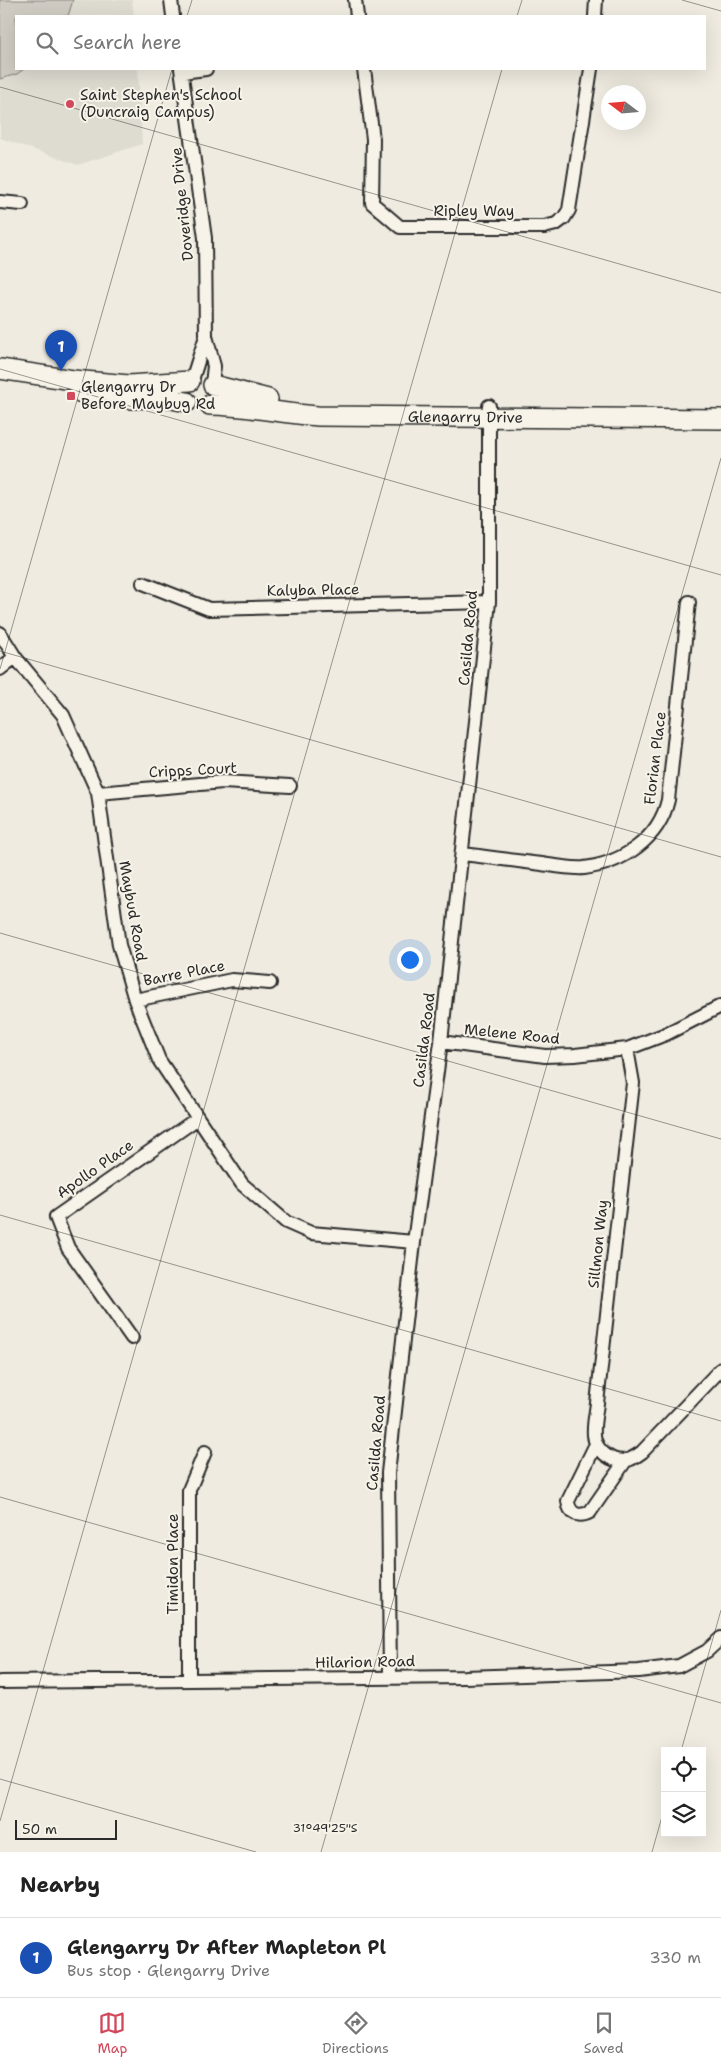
<!DOCTYPE html>
<html lang="en">
<head>
<meta charset="utf-8">
<style>
	:root { --surface:#fff; --page:#f2f2f2; --text:#222; --muted:#767676; --line:#e0e0e0; --accent:#d1495b }
	body { margin:0; font-family:"Shantell Sans",sans-serif; background:var(--page); color:var(--text) }
	.controls { position:absolute; right:15px; bottom:15px; display:grid; overflow:hidden; border-radius:0px; box-shadow:0 5px 20px #0002 }
	.controls button { width:45px; height:45px; display:grid; place-items:center; padding:0; border:0; border-bottom:1px solid var(--line); background:var(--surface); color:var(--text); font:25px sans-serif }
	.compass { position:absolute; left:601px; top:85px; width:45px; height:45px; border-radius:50%; background:var(--surface); box-shadow:0 5px 20px #0002; rotate:286deg }
	.scale { position:absolute; left:15px; bottom:12px; width:102px; box-sizing:border-box; padding-left:5px; border:2px solid #2b2b2b; border-top:0; font-size:14px; line-height:18px; white-space:nowrap; color:#2b2b2b; -webkit-text-stroke:4px #f7f3e8; paint-order:stroke }
	.you { position:absolute; left:409px; top:959px; width:18px; height:18px; margin:-12px; border:4px solid #fff; border-radius:50%; background:#1a73e8; box-shadow:0 0 0 8px #1a73e833 }
	.badge { display:grid; place-items:center; width:32px; height:32px; border-radius:50%; background:var(--accent); color:#fff; font-size:16px; font-weight:700 }
	.pin { position:absolute; translate:-50% -41px; filter:drop-shadow(0 1px 2px #0008) }
	.pin::after { content:''; position:absolute; top:26px; width:18px; height:15px; background:inherit; clip-path:polygon(0 0,100% 0,50% 100%) }
	.list { margin:0; padding:0; list-style:none }
	h2 { display:flex; justify-content:space-between; align-items:center; height:65px; margin:0; padding:0 20px; font-size:21px }
	h2 small { font-size:16px; font-weight:400; color:var(--muted) }
	.list li { display:grid; grid-template-columns:32px 1fr auto; gap:15px; align-items:center; box-sizing:border-box; height:80px; padding:0 20px; border-top:1px solid var(--line) }
	.list b { display:block; font-size:19px; white-space:nowrap }
	.list p { margin:0; font-size:16px; white-space:nowrap; color:var(--muted) }
	.list em { font-size:16px; font-style:normal; color:var(--muted) }
	.icon { flex:none; width:28px; height:28px; fill:none; stroke:currentColor; stroke-width:2; stroke-linecap:round; stroke-linejoin:round }
	.map { position:relative; flex:none; width:721px; height:1852px; overflow:hidden }
	.search { position:absolute; background:var(--surface); box-shadow:0 5px 20px #0002; left:15px; right:15px; top:15px; height:55px; display:flex; align-items:center; gap:12px; box-sizing:border-box; padding:0 18px; border-radius:0px; color:var(--muted); font-size:19px }
	.sheet { height:145px; background:var(--surface) }
	nav { display:flex; justify-content:space-around; align-items:center; box-sizing:border-box; height:70px; border-top:1px solid var(--line); background:var(--surface); font-size:14px; color:var(--muted) }
	nav a { display:grid; justify-items:center; gap:2px }
	nav .on { color:var(--accent) }
	.map>svg:first-child { display:block }
	.built { fill:#dedbd1 }
	.green { fill:#cfcbc2; stroke:#7d7b76 }
	.lines { fill:none; stroke-linecap:round; stroke-linejoin:round }
	.minor-casing { stroke:#2b2b2b; stroke-width:16 }
	.secondary-casing { stroke:#2b2b2b; stroke-width:22 }
	.minor { stroke:#f7f3e8; stroke-width:12 }
	.secondary { stroke:#f7f3e8; stroke-width:19 }
	.ticks { fill:none; stroke:#2b2b2b; stroke-width:1; stroke-opacity:0.45 }
	.poi-dot { fill:#d1495b; stroke:#f7f3e8; stroke-width:2 }
	.labels { text-anchor:middle; dominant-baseline:central; stroke-width:4; stroke-linejoin:round; paint-order:stroke }
	.poi-label { font-size:15px; fill:#2b2b2b; stroke:#f7f3e8; text-anchor:start }
	.street-label { font-size:15px; fill:#2b2b2b; stroke:#f7f3e8 }
	.ticks-label { font-size:12px; text-anchor:middle; fill:#2b2b2b; stroke:#f7f3e8; stroke-width:4; stroke-linejoin:round; paint-order:stroke }
</style>
</head>
<body>
<div class="map">
<svg width="721" height="1852" viewBox="0 0 721 1852">
	<rect width="100%" height="100%" fill="#efebe0"/>
	<filter id="ink" filterUnits="userSpaceOnUse"><feTurbulence type="fractalNoise" baseFrequency=".02" numOctaves="2"/><feDisplacementMap in="SourceGraphic" scale="10" xChannelSelector="R" yChannelSelector="G"/><feConvolveMatrix kernelMatrix="1 2 1 2 8 2 1 2 1" color-interpolation-filters="sRGB"/></filter>
	<g filter="url(#ink)">
		<path class="built" d="M 0,0 L 132,0 L 134,16 L 16,16 L 16,69 L 138,69 L 142,144 L 78,165 L 0,138 Z"/>
		<path class="green" d="M 0,0 L 73,0 L 68,16 L 16,16 L 16,69 L 24,69 L 17,74 L 0,79 Z"/>
		<g class="lines">
			<defs>
				<path id="minor" d="M 171,0 L 173,16
					M 355,0 L 357,16
					M 595,16 L 596,0
					M 181,69 L 205,238 L 206,336 L 214,366 L 212,384
					M 364,69 L 373,139 L 372,203 L 400,227 L 544,227 L 556,224 L 564,218 L 569,210 L 591,69
					M 182,72 L 206,69
					M 0,202 L 22,204
					M 192,380 L 206,336
					M 143,583 L 209,609 L 489,602
					M 0,633 L 15,657 L 63,715 L 98,793 L 119,945 L 135,1000 L 159,1060 L 242,1184 L 286,1222 L 311,1233 L 414,1242
					M 0,669 L 15,657
					M 98,793 L 223,782 L 290,786
					M 462,854 C 488,857 515,861 542,864 C 555,866 570,869 584,868 C 623,863 659,839 668,800 L 689,602
					M 135,1000 L 232,980 L 270,983
					M 441,1042 L 545,1056 L 575,1055 L 627,1049 L 666,1034 L 721,1006
					M 627,1049 L 633,1083 L 597,1403 C 596,1413 593,1425 594,1435 C 595,1451 613,1464 628,1460 C 634,1458 638,1455 642,1452 L 721,1369
					M 132,1338 L 68,1248 L 56,1217 L 198,1118
					M 596,1444 L 568,1501 C 569,1514 579,1518 590,1512 L 626,1460
					M 390,1678 L 388,1473 L 414,1242 L 441,1042 L 489,602 L 489,406
					M 189,1680 L 189,1490 L 205,1452
					M 0,1682 L 465,1677 L 639,1671 L 679,1666 L 707,1651 L 721,1638"/>
				<g id="secondary">
					<path d="M 0,369 L 73,380 L 129,385 L 190,381"/>
					<path d="M 213,385 L 268,399"/>
					<path d="M 79,392 L 132,399 L 161,397 L 187,402"/>
					<path id="s1" d="M 210,405 C 246,405 282,414 318,416 L 721,419"/>
				</g>
			</defs>
			<use href="#minor" class="minor-casing"/>
			<use href="#secondary" class="secondary-casing"/>
			<use href="#minor" class="minor"/>
			<use href="#secondary" class="secondary"/>
		</g>
	</g>
	<path class="ticks" d="M 682,0 L 721,11M 187,16 L 192,0M 517,16 L 522,0M 0,87 L 721,293M 0,369 L 721,575M 0,651 L 721,857M 0,669 L 172,69M 0,933 L 721,1139M 0,1215 L 721,1421M 0,1497 L 721,1703M 681,1751 L 721,1610M 0,1779 L 256,1852M 0,1821 L 502,69M 321,1852 L 721,458M 652,1852 L 665,1806"/>
	<g class="poi-dot">
		<circle cx="70" cy="104" r="5"/>
		<rect x="66" y="391" width="10" height="10" rx="2.5"/>
	</g>
	<g class="labels">
		<g class="poi-label">
			<text x="80" y="95">Saint Stephen's School<tspan x="80" dy="17">(Duncraig Campus)</tspan></text>
			<text x="81" y="387">Glengarry Dr<tspan x="81" dy="17">Before Maybug Rd</tspan></text>
		</g>
		<g class="street-label">
			<text transform="translate(182 204) rotate(-96)">Doveridge Drive</text>
			<text x="474" y="211">Ripley Way</text>
			<text stroke="none"><textPath href="#s1" startOffset="256">Glengarry Drive</textPath></text>
			<text transform="translate(313 590) rotate(-1)">Kalyba Place</text>
			<text transform="translate(468 638) rotate(-85)">Casilda Road</text>
			<text transform="translate(655 758) rotate(-83)">Florian Place</text>
			<text transform="translate(193 770) rotate(-3)">Cripps Court</text>
			<text transform="translate(133 911) rotate(80)">Maybud Road</text>
			<text transform="translate(184 973) rotate(-11)">Barre Place</text>
			<text transform="translate(512 1034) rotate(6)">Melene Road</text>
			<text transform="translate(424 1040) rotate(-83)">Casilda Road</text>
			<text transform="translate(95 1169) rotate(-35)">Apollo Place</text>
			<text transform="translate(598 1244) rotate(-84)">Sillmon Way</text>
			<text transform="translate(376 1443) rotate(-85)">Casilda Road</text>
			<text transform="translate(173 1564) rotate(-90)">Timidon Place</text>
			<text transform="translate(365 1662) rotate(-1)">Hilarion Road</text>
		</g>
	</g>
	<g class="ticks-label">
		<text x="325" y="1832">31°49'25"S</text>
	</g>
</svg>
<div class="controls">
<button><svg class="icon" aria-label="locate" viewBox="0 0 24 24"><circle cx="12" cy="12" r="6"/><path d="M12 2v4M12 18v4M2 12h4M18 12h4"/></svg></button>
<button><svg class="icon" aria-label="layers" viewBox="0 0 24 24"><path d="M12 4l9 5-9 5-9-5zM3 14l9 5 9-5"/></svg></button>
</div>
<svg class="compass" viewBox="-18 -18 36 36"><path d="M0-13l5 13h-10z" fill="#e53935"/><path d="M0 13l5-13h-10z" fill="#767676"/></svg>
<div class="scale">50 m</div>
<div class="you"></div>
<div class="pin badge" style="left:61px;top:371px;background:#1a4fb4">1</div>
<div class="search"><svg class="icon" aria-label="search" viewBox="0 0 24 24"><circle cx="10" cy="10" r="6"/><path d="M15 15l6 6"/></svg>Search here</div>
</div>
<section class="sheet">
<h2>Nearby<small></small></h2>
<ul class="list">
<li><span class="badge" style="background:#1a4fb4">1</span><div><b>Glengarry Dr After Mapleton Pl</b><p>Bus stop · Glengarry Drive</p></div><em>330 m</em></li>
</ul>
</section>
<nav>
<a class="on"><svg class="icon" aria-label="map" viewBox="0 0 24 24"><path d="M3 6l6-2 6 2 6-2v14l-6 2-6-2-6 2zM9 4v14M15 6v14"/></svg>Map</a>
<a><svg class="icon" aria-label="directions" viewBox="0 0 24 24"><path d="M12 3l9 9-9 9-9-9zM9 14v-3h6M13 9l2 2-2 2"/></svg>Directions</a>
<a><svg class="icon" aria-label="saved" viewBox="0 0 24 24"><path d="M7 4h10v16l-5-4-5 4z"/></svg>Saved</a>
</nav>
</body>
</html>
